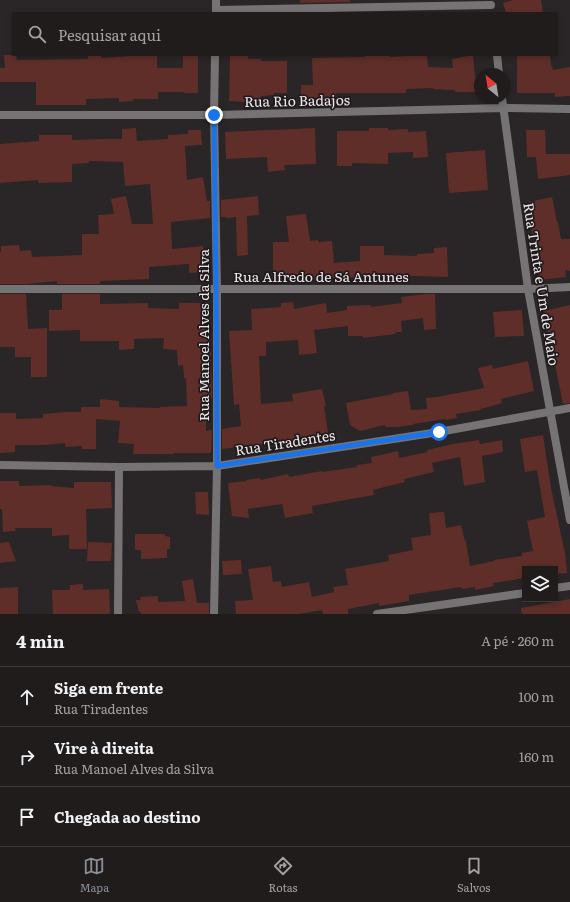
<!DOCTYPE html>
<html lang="pt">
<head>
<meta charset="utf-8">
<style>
	:root { --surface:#201c1c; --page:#2d2929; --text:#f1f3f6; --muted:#a2a1a3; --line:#3d3a3b; --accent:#8c9099 }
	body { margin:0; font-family:Literata,serif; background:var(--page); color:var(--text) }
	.controls { position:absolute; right:12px; bottom:12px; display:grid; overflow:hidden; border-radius:0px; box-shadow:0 2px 6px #0003 }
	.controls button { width:36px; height:36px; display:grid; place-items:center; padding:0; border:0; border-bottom:1px solid var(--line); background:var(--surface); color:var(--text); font:20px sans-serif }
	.compass { position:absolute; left:474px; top:68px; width:36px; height:36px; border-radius:50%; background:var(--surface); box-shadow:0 2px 6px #0003; rotate:330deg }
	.stop { position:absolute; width:12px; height:12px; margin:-9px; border:3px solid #1a73e8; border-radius:50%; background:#fff }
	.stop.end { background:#1a73e8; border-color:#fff; box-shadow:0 1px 4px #0008 }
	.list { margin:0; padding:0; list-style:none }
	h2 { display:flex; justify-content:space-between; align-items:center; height:52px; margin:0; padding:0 16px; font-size:17px }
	h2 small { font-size:13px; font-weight:400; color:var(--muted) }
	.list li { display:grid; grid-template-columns:26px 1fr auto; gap:12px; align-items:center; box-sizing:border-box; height:60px; padding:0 16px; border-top:1px solid var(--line) }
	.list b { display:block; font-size:15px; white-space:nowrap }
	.list p { margin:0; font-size:13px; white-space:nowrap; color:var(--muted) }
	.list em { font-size:13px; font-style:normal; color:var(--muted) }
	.icon { flex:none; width:22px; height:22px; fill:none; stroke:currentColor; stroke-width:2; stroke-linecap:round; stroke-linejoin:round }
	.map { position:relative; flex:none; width:570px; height:614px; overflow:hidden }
	.search { position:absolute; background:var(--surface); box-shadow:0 2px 6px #0003; left:12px; right:12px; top:12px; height:44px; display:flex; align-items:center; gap:10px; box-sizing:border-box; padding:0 14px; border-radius:0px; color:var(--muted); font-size:15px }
	.sheet { height:232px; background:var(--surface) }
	nav { display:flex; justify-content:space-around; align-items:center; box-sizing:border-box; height:56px; border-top:1px solid var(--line); background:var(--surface); font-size:11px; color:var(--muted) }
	nav a { display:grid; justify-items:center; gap:2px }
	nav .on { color:var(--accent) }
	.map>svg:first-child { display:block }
	.building { fill:#5f2e28 }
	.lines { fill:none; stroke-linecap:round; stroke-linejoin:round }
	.minor { stroke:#767375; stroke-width:8 }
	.tertiary { stroke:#767375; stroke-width:8 }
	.route { stroke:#1a73e8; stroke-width:5 }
	.labels { text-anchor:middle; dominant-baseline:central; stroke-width:3.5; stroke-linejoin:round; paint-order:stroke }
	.street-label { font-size:14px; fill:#ede9ea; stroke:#211b1d }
</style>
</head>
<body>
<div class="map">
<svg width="570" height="614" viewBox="0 0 570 614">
	<rect width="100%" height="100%" fill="#2a2526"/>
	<path class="building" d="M 300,0 L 350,0 L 350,2 L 300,3 Z
		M 513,0 L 541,0 L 543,13 L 506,13 L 503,3 Z
		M 4,55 L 16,55 L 17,60 L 88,59 L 88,55 L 101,55 L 101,58 L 131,56 L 157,56 L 157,68 L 183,68 L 183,55 L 198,55 L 198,93 L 184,93 L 183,92 L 158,92 L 158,99 L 133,99 L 133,101 L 119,102 L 119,98 L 86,99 L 86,105 L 36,105 L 36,82 L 0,82 L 0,68 L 5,68 Z
		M 230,55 L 248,55 L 248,59 L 261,59 L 261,61 L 287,61 L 287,93 L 274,93 L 274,95 L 261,96 L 261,103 L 229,101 Z
		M 365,55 L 390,55 L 390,57 L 427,55 L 428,67 L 453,68 L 452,59 L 473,55 L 475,77 L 480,77 L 480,92 L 455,92 L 455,90 L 433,89 L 433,88 L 406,89 L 406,93 L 336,93 L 336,97 L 314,98 L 314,102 L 301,102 L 301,85 L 313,85 L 312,58 L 365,57 Z
		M 517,55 L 550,55 L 551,66 L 552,66 L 553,70 L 570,67 L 570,96 L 555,97 L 555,93 L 517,93 Z
		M 136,128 L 137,141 L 168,139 L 168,135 L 188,134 L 188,130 L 201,130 L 202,145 L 185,146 L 187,180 L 203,177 L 207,201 L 210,201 L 210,218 L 171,222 L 172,249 L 203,246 L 205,272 L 189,273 L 189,264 L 149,267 L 149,279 L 100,281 L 100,284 L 57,284 L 57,281 L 26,284 L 0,284 L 0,252 L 1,252 L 1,246 L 19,245 L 20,251 L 31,250 L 32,257 L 82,255 L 82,234 L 99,234 L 98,215 L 114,214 L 111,199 L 126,196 L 132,224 L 153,224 L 150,184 L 125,186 L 123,162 L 89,161 L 89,163 L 72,164 L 72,182 L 38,183 L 38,180 L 0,183 L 0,144 L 39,141 L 39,135 L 72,135 L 72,140 L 102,139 L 122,139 L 122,129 Z
		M 315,128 L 316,164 L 284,165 L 285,170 L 268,172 L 267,157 L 226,159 L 225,132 Z
		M 369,128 L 388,128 L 388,130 L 408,129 L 408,132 L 426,131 L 428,157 L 413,158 L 413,152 L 388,153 L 388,164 L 352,163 L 352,166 L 337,166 L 337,131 L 369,131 Z
		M 526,130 L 545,130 L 546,154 L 570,154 L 570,175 L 538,179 L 536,157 L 527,157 Z
		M 485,150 L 488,190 L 449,193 L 446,153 Z
		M 258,196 L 259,215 L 247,216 L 248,255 L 237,256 L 236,217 L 227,218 L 227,217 L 221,217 L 221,200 Z
		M 552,197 L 557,222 L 558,222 L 561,239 L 570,239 L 570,271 L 565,270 L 566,277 L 540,280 L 535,239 L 533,239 L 531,226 L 534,226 L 529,202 Z
		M 306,214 L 310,241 L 318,240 L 318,242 L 332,241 L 334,263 L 360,261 L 360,246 L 384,246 L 384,255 L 417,256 L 417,254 L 434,253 L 434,248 L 447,247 L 448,277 L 384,275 L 385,277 L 360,277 L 312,280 L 312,277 L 297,278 L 297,277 L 273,278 L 273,242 L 289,242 L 286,216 Z
		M 0,294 L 26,294 L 28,329 L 47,328 L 47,377 L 31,377 L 31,357 L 15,357 L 15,347 L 0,347 Z
		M 62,294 L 100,294 L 100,304 L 148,303 L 148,308 L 179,309 L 179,303 L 205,303 L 207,332 L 210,332 L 212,392 L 212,398 L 206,398 L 206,431 L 212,430 L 211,453 L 174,453 L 174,454 L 133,454 L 134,444 L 118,443 L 120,421 L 96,419 L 96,449 L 82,449 L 82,446 L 65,447 L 65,443 L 45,445 L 15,445 L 15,452 L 0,453 L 0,413 L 16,413 L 16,419 L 43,418 L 43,414 L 65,412 L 81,412 L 81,407 L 100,407 L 100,399 L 119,401 L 119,407 L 160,408 L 160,407 L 187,406 L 186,378 L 184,378 L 183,365 L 178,366 L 177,350 L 163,349 L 164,338 L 134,339 L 134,349 L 119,350 L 119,341 L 80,341 L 80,330 L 49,331 L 49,310 L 62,310 Z
		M 426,294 L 435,294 L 436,329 L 424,330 L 423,318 L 401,321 L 402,332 L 395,332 L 396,334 L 363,338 L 363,336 L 348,336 L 348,326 L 314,330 L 317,353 L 299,355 L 298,340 L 266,342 L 266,356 L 259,356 L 261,404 L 293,401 L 292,394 L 322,389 L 326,406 L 324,406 L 328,433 L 296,438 L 296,440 L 222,449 L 222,429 L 241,426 L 239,404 L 234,405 L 229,331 L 252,330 L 251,309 L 281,307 L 281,303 L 293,302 L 294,309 L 326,303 L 327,313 L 347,310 L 347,306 L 371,305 L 371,307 L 402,303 L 401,297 Z
		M 570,305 L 570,403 L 563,404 L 544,311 Z
		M 522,310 L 524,336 L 495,337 L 493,312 Z
		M 528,361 L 534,391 L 501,399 L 502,403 L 481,409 L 481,410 L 456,414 L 457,418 L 446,420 L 445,419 L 413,424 L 413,425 L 397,427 L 385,427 L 385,425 L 360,431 L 350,425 L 346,403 L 393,394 L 393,393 L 408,391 L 411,410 L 427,409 L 426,398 L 437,397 L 484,388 L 478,368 L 492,365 L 493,369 Z
		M 543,435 L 551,488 L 565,553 L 567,573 L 555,574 L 555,569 L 523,569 L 525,578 L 493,583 L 494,586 L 475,590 L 475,587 L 462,589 L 461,587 L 409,595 L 409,601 L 379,606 L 379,603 L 348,609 L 348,614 L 323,614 L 322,610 L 299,614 L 236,614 L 235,601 L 253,600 L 248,569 L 271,566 L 273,582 L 281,581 L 282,587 L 309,582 L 312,597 L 334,592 L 333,587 L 348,585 L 345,569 L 389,561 L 388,555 L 413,550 L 411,538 L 431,535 L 429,513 L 444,512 L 446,528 L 461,525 L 465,541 L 466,541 L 470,566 L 494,561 L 494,560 L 522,556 L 522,553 L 533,551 L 527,521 L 545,517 L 537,470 L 525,472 L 520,439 Z
		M 479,440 L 480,444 L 502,440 L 503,452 L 482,456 L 485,482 L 464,486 L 460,457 L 432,463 L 434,472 L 404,479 L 405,482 L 373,490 L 374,495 L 312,506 L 313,513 L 285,518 L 282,504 L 248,509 L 249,518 L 232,516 L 228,483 L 247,481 L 246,480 L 260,478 L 261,480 L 288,474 L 289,477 L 322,471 L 322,472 L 357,467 L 357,465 L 372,463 L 371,457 L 398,451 L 399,458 L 428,452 L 427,450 L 453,444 Z
		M 0,481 L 19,481 L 19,486 L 51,485 L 51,486 L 74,488 L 74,482 L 111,482 L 112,508 L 86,509 L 87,549 L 69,549 L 69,535 L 52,536 L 52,528 L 15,528 L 16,531 L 3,532 L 2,509 L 0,509 Z
		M 195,492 L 208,492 L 209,515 L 196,514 Z
		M 135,534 L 165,534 L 165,536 L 170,537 L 170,549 L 167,549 L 167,558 L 141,559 L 141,550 L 135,550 Z
		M 9,542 L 16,561 L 0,563 L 0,543 Z
		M 88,542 L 112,543 L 111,561 L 87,561 Z
		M 241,560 L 242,574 L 223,575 L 222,561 Z
		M 193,579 L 197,603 L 209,603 L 209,614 L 141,614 L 141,612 L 139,612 L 136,600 L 141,600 L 140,597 L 158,596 L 158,602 L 185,601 L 182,581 Z
		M 83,584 L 83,590 L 109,589 L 110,614 L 53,614 L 52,590 L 70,590 L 70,585 Z
		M 18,587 L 18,614 L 0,614 L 0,588 Z
		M 570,599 L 570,614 L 522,614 L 521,608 Z"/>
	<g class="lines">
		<path class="minor" d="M 216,10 L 491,5
			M 216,13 L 216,0
			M 497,55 L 499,74
			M 502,98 L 528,289 L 570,520
			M 0,115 L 214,115 L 503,108 L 570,109
			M 0,289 L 528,289 L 570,287
			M 0,465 L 119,467 L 217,466 L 439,432 L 570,408
			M 118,614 L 119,467
			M 214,614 L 217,466 L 217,289 L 214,115 L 215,55"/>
		<path class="tertiary" d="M 555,588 L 570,586
			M 377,614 L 525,593"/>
	</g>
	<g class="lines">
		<path class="route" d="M 214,115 L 216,289 L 217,466 L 439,432"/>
	</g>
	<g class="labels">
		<g class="street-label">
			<text transform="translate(297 100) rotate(-1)">Rua Rio Badajos</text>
			<text x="321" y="276">Rua Alfredo de Sá Antunes</text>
			<text transform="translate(542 284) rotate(81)">Rua Trinta e Um de Maio</text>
			<text transform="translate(203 335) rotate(-90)">Rua Manoel Alves da Silva</text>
			<text transform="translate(285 442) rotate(-9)">Rua Tiradentes</text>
		</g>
	</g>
</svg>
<div class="controls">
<button><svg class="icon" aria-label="layers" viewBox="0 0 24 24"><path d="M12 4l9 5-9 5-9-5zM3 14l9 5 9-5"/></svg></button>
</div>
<svg class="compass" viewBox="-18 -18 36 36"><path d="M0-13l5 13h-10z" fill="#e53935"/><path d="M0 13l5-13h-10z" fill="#a2a1a3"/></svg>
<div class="stop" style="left:439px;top:432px"></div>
<div class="stop end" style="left:214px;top:115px"></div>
<div class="search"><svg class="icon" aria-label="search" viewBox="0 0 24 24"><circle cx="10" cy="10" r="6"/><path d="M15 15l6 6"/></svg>Pesquisar aqui</div>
</div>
<section class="sheet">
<h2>4 min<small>A pé · 260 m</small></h2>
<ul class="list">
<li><svg class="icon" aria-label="ahead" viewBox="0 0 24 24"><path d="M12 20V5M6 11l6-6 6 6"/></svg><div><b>Siga em frente</b><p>Rua Tiradentes</p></div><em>100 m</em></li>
<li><svg class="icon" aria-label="right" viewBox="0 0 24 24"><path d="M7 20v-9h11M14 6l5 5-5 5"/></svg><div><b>Vire à direita</b><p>Rua Manoel Alves da Silva</p></div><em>160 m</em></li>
<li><svg class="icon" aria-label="arrive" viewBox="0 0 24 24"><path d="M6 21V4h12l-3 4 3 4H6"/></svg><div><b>Chegada ao destino</b></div></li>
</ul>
</section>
<nav>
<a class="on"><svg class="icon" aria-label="map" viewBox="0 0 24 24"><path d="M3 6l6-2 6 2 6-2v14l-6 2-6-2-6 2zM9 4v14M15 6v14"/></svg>Mapa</a>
<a><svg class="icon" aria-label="directions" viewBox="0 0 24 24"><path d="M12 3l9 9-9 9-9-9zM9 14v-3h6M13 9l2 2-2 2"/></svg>Rotas</a>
<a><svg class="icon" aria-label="saved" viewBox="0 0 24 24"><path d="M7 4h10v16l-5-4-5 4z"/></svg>Salvos</a>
</nav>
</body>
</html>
